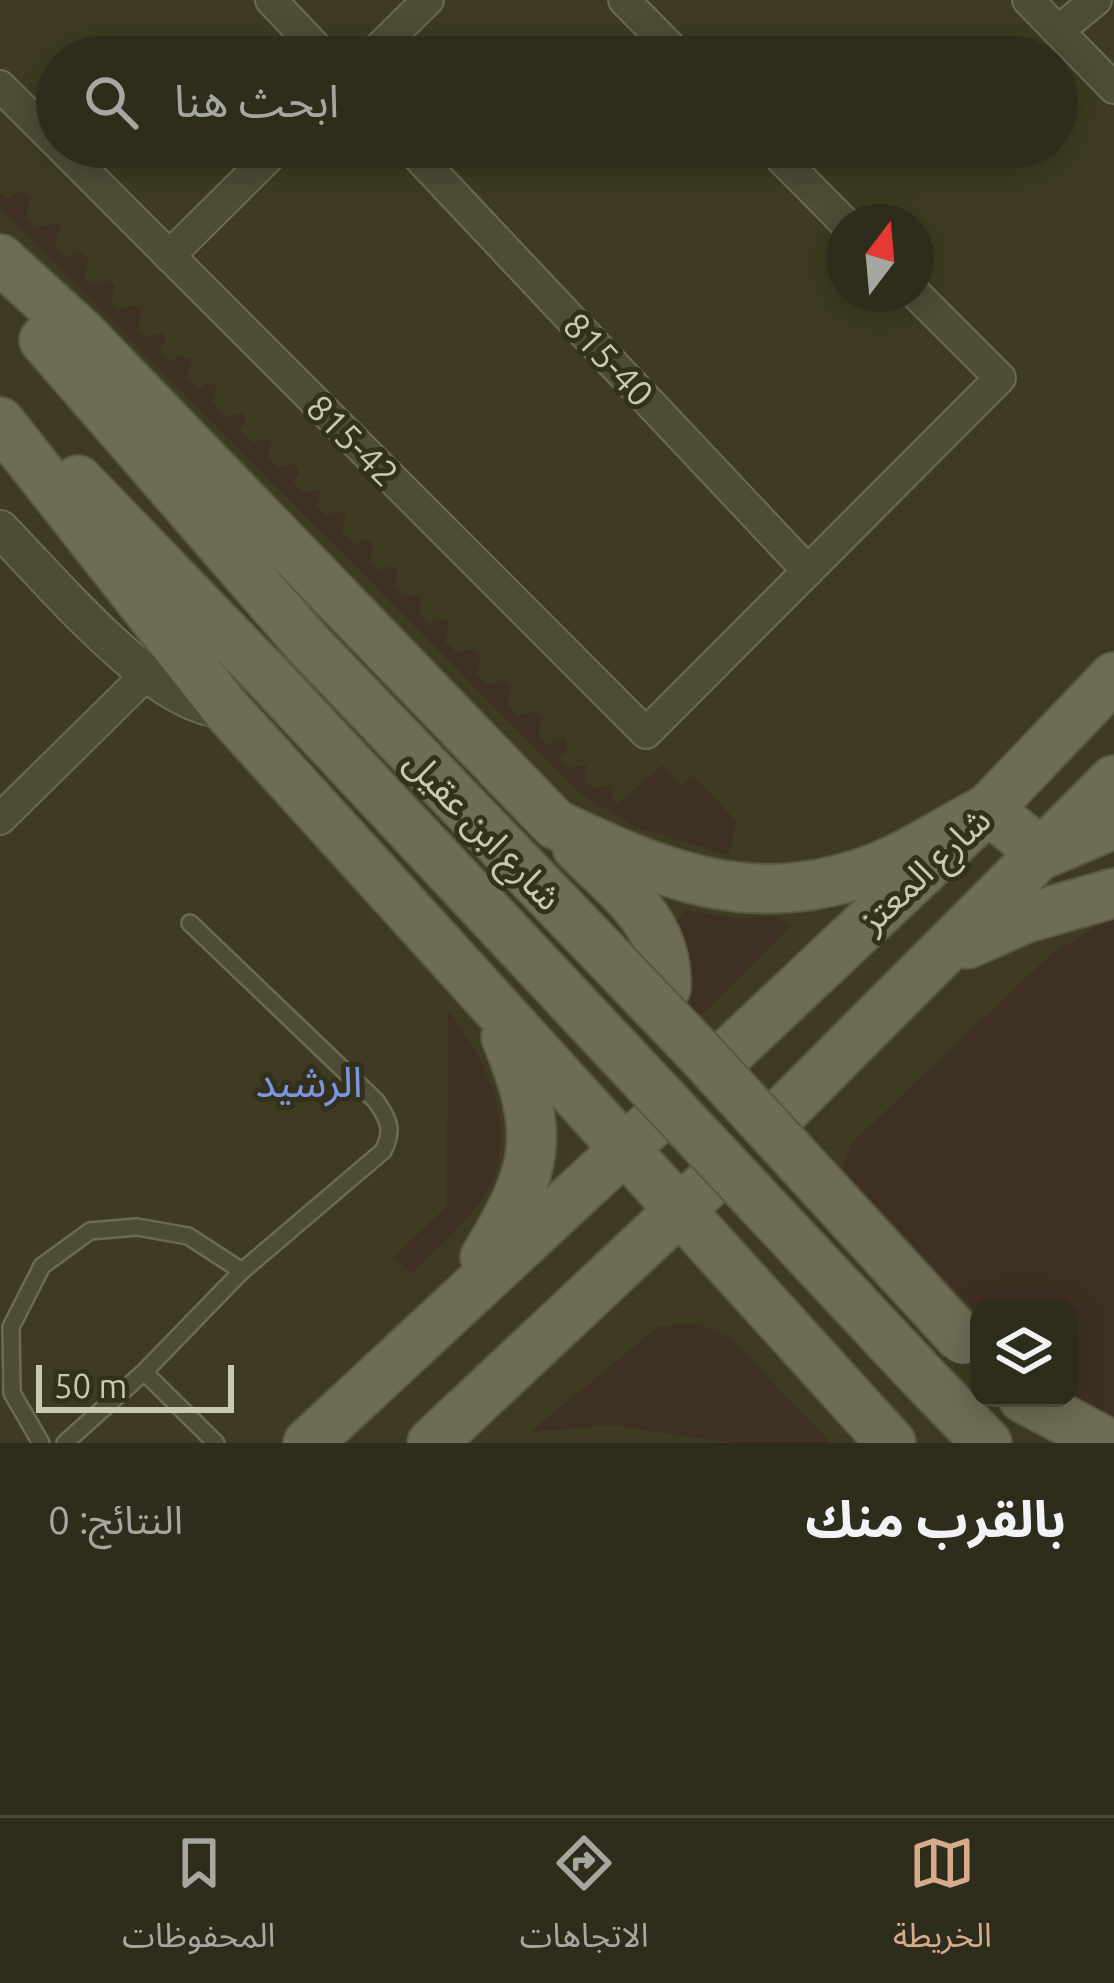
<!DOCTYPE html>
<html lang="ar">
<head>
<meta charset="utf-8">
<style>
	:root { --surface:#2e2c1a; --page:#363423; --text:#f1f3f6; --muted:#a7a7a2; --line:#494839; --accent:#d6ab8b }
	body { margin:0; font-family:Ubuntu,"Noto Sans Arabic",sans-serif; background:var(--page); color:var(--text); direction:rtl }
	.controls { position:absolute; right:36px; bottom:36px; display:grid; overflow:hidden; border-radius:24px; box-shadow:0 6px 30px #0003 }
	.controls button { width:108px; height:108px; display:grid; place-items:center; padding:0; border:0; border-bottom:3px solid var(--line); background:var(--surface); color:var(--text); font:60px sans-serif }
	.compass { position:absolute; left:826px; top:204px; width:108px; height:108px; border-radius:50%; background:var(--surface); box-shadow:0 6px 30px #0003; rotate:16deg }
	.scale { position:absolute; left:36px; bottom:30px; width:198px; box-sizing:border-box; padding-left:12px; border:6px solid #c9c8b2; border-top:0; font-size:33px; line-height:42px; white-space:nowrap; color:#c9c8b2; -webkit-text-stroke:9px #33311b; paint-order:stroke }
	.list { margin:0; padding:0; list-style:none }
	h2 { display:flex; justify-content:space-between; align-items:center; height:156px; margin:0; padding:0 48px; font-size:51px }
	h2 small { font-size:39px; font-weight:400; color:var(--muted) }
	.icon { flex:none; width:66px; height:66px; fill:none; stroke:currentColor; stroke-width:2; stroke-linecap:round; stroke-linejoin:round }
	.map { position:relative; flex:none; width:1114px; height:1443px; overflow:hidden; direction:ltr }
	.search { position:absolute; background:var(--surface); box-shadow:0 6px 30px #0003; left:36px; right:36px; top:36px; height:132px; display:flex; align-items:center; gap:30px; box-sizing:border-box; padding:0 42px; border-radius:66px; color:var(--muted); font-size:45px }
	.sheet { height:372px; background:var(--surface) }
	nav { display:flex; justify-content:space-around; align-items:center; box-sizing:border-box; height:168px; border-top:3px solid var(--line); background:var(--surface); font-size:33px; color:var(--muted) }
	nav a { display:grid; justify-items:center; gap:6px }
	nav .on { color:var(--accent) }
	.map>svg:first-child { display:block }
	.green { fill:#3f3024 }
	.lines { fill:none; stroke-linecap:round; stroke-linejoin:round }
	.service-casing { stroke:#6c6a54; stroke-width:20 }
	.minor-casing { stroke:#6c6a54; stroke-width:34 }
	.tertiary-casing { stroke:#6c6a54; stroke-width:40 }
	.primary-casing { stroke:#5a5842; stroke-width:52 }
	.service { stroke:#4e4c36; stroke-width:15 }
	.minor { stroke:#4e4c36; stroke-width:30 }
	.tertiary { stroke:#4e4c36; stroke-width:36 }
	.primary { stroke:#6e6c54; stroke-width:48 }
	.primary-bridge-casing { stroke:#5a5842; stroke-width:52; stroke-linecap:butt }
	.primary-bridge { stroke:#6e6c54; stroke-width:48 }
	.labels { text-anchor:middle; dominant-baseline:central; stroke-width:10; stroke-linejoin:round; paint-order:stroke }
	.street-label { font-size:36px; fill:#c9c8b2; stroke:#33311b }
	.quarter-label { font-size:42px; fill:#7c95e2; stroke:#33311b }
</style>
</head>
<body>
<div class="map">
<svg width="1114" height="1443" viewBox="0 0 1114 1443">
	<rect width="100%" height="100%" fill="#3e3b22"/>
	<path class="green" d="M 18,192 L 31,196 L 25,218 L 36,229 L 53,223 L 61,227 L 55,248 L 64,258 L 80,252 L 88,257 L 84,277 L 92,286 L 108,280 L 115,285 L 111,305 L 117,311 L 134,305 L 142,310 L 137,331 L 143,337 L 162,332 L 166,338 L 160,353 L 170,362 L 180,356 L 191,359 L 186,378 L 198,389 L 208,383 L 217,386 L 212,403 L 226,417 L 243,412 L 246,421 L 240,431 L 253,443 L 263,438 L 272,441 L 268,457 L 279,468 L 295,464 L 299,473 L 293,482 L 303,492 L 321,490 L 317,506 L 326,515 L 339,511 L 346,515 L 342,532 L 354,544 L 367,539 L 373,543 L 370,561 L 379,570 L 392,566 L 398,570 L 395,587 L 403,595 L 422,596 L 418,612 L 429,624 L 443,619 L 449,623 L 445,641 L 457,653 L 472,649 L 481,654 L 477,674 L 487,685 L 503,680 L 511,684 L 507,705 L 517,717 L 534,711 L 542,716 L 538,736 L 546,745 L 564,738 L 568,748 L 560,759 L 569,768 L 586,764 L 585,781 L 594,789 L 612,785 L 611,800 L 618,804 L 662,765 L 682,785 L 693,775 L 736,821 L 729,855 L 635,827 L 581,794 L 0,208 L 0,193 L 6,199 Z
		M 685,910 L 739,919 L 776,916 L 791,927 L 696,1020 L 682,1007 C 696,975 685,952 675,923 Z
		M 1114,917 L 1114,1422 L 1069,1398 L 1069,1308 L 979,1308 L 979,1315 L 842,1169 L 853,1142 L 1050,955 Z
		M 448,1010 C 487,1061 525,1136 482,1199 C 464,1226 435,1250 412,1274 L 394,1257 L 447,1206 Z
		M 697,1324 L 727,1335 L 831,1443 L 732,1443 L 610,1425 L 530,1432 L 659,1326 Z"/>
	<g class="lines">
		<defs>
			<path id="service" d="M 190,923 L 376,1101 C 389,1120 394,1130 383,1151 L 242,1271
				M 144,1372 L 216,1443
				M 41,1443 L 12,1393 L 11,1327 L 42,1266 L 90,1231 L 137,1227 L 188,1236 L 242,1271 L 144,1372 L 65,1443"/>
			<path id="minor" d="M 271,0 L 325,57
				M 624,0 L 680,57
				M 1028,0 L 1114,88
				M 1058,31 L 1096,0
				M 370,57 L 428,0
				M 0,86 L 57,143
				M 61,147 L 646,733 L 1000,378 L 916,294
				M 409,147 L 808,571
				M 770,147 L 844,222
				M 169,256 L 279,147
				M 0,819 L 146,675"/>
			<path id="tertiary" d="M 0,529 C 49,578 158,711 226,709"/>
			<path id="primary" d="M 0,259 L 82,334 L 555,824 C 660,874 747,912 865,872 C 907,858 948,829 988,809 L 1043,854 L 1114,824
				M 44,340 L 308,644
				M 0,422 L 226,709 L 891,1443
				M 78,480 L 270,679
				M 577,847 C 620,890 669,923 666,988
				M 967,944 L 1026,918 L 1114,893
				M 728,1054 L 988,809 L 1114,677
				M 782,1113 L 1114,780
				M 485,1257 C 539,1169 546,1135 506,1037
				M 921,1375 L 987,1443
				M 1023,1398 L 1108,1443
				M 308,1443 L 659,1117
				M 432,1443 L 715,1177"/>
		</defs>
		<use href="#service" class="service-casing"/>
		<use href="#minor" class="minor-casing"/>
		<use href="#tertiary" class="tertiary-casing"/>
		<use href="#primary" class="primary-casing"/>
		<use href="#service" class="service"/>
		<use href="#minor" class="minor"/>
		<use href="#tertiary" class="tertiary"/>
		<use href="#primary" class="primary"/>
		<defs>
			<path id="primary-bridge" d="M 308,644 L 699,1052 L 963,1340
				M 270,679 L 921,1375"/>
		</defs>
		<use href="#primary-bridge" class="primary-bridge-casing"/>
		<use href="#primary-bridge" class="primary-bridge"/>
	</g>
	<g class="labels">
		<g class="street-label">
			<text transform="translate(609 359) rotate(47)">815-40</text>
			<text transform="translate(353 440) rotate(45)">815-42</text>
			<text transform="translate(484 829) rotate(46)">شارع ابن عقيل</text>
			<text transform="translate(924 869) rotate(-43)">شارع المعتز</text>
		</g>
		<g class="quarter-label">
			<text x="309" y="1081">الرشيد</text>
		</g>
	</g>
</svg>
<div class="controls">
<button><svg class="icon" aria-label="layers" viewBox="0 0 24 24"><path d="M12 4l9 5-9 5-9-5zM3 14l9 5 9-5"/></svg></button>
</div>
<svg class="compass" viewBox="-18 -18 36 36"><path d="M0-13l5 13h-10z" fill="#e53935"/><path d="M0 13l5-13h-10z" fill="#a7a7a2"/></svg>
<div class="scale">50 m</div>
<div class="search"><svg class="icon" aria-label="search" viewBox="0 0 24 24"><circle cx="10" cy="10" r="6"/><path d="M15 15l6 6"/></svg>ابحث هنا</div>
</div>
<section class="sheet">
<h2>بالقرب منك<small>النتائج: 0</small></h2>
<ul class="list">
</ul>
</section>
<nav>
<a class="on"><svg class="icon" aria-label="map" viewBox="0 0 24 24"><path d="M3 6l6-2 6 2 6-2v14l-6 2-6-2-6 2zM9 4v14M15 6v14"/></svg>الخريطة</a>
<a><svg class="icon" aria-label="directions" viewBox="0 0 24 24"><path d="M12 3l9 9-9 9-9-9zM9 14v-3h6M13 9l2 2-2 2"/></svg>الاتجاهات</a>
<a><svg class="icon" aria-label="saved" viewBox="0 0 24 24"><path d="M7 4h10v16l-5-4-5 4z"/></svg>المحفوظات</a>
</nav>
</body>
</html>
